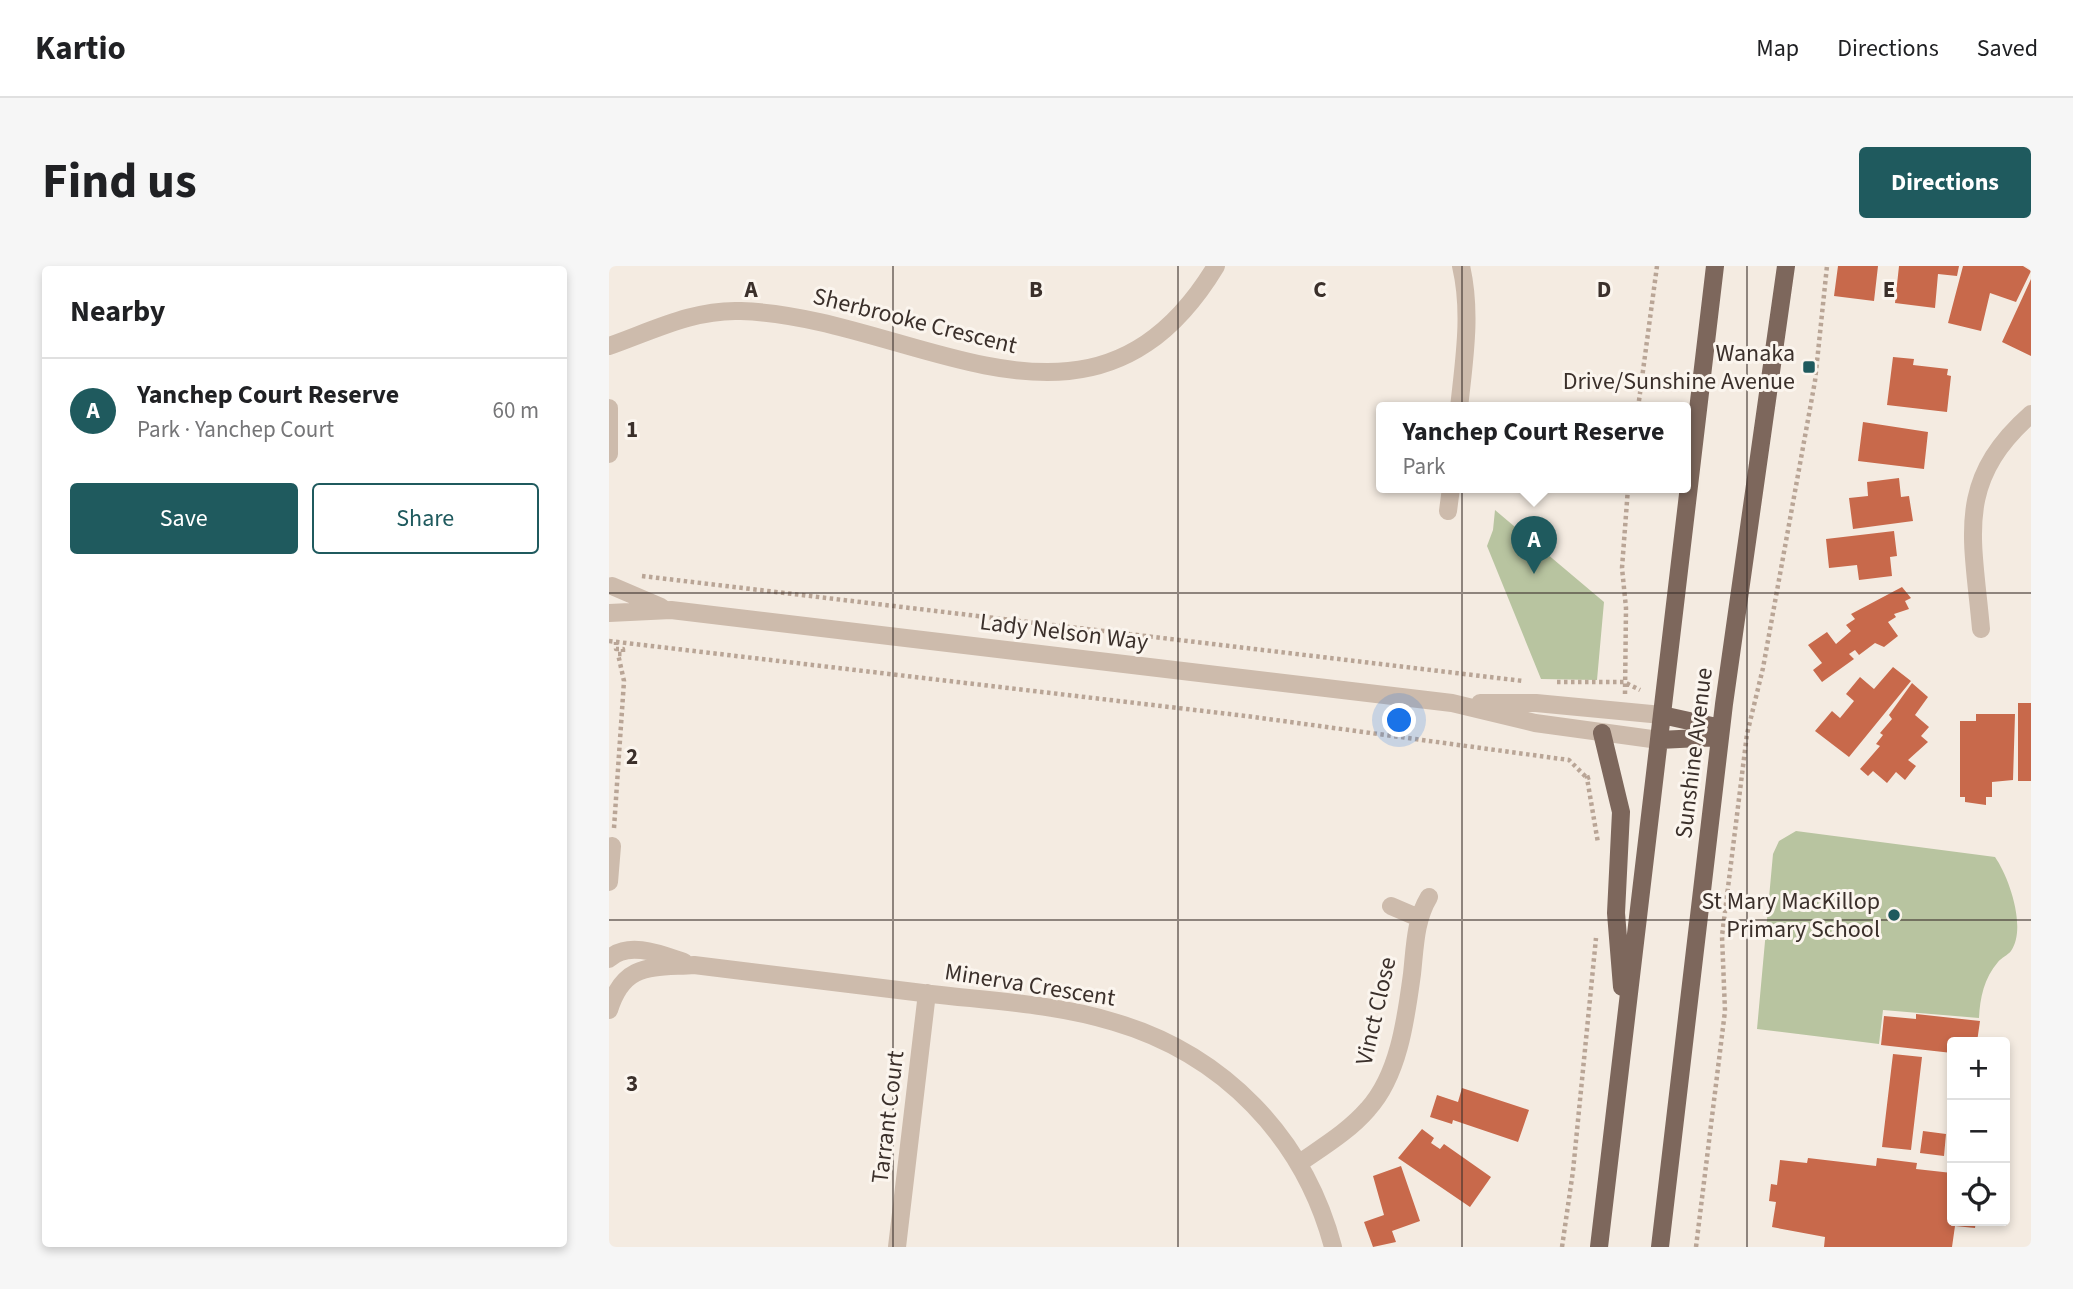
<!DOCTYPE html>
<html lang="en">
<head>
<meta charset="utf-8">
<style>
	:root { --surface:#fff; --page:#f6f6f6; --text:#202124; --muted:#757577; --line:#e0e0e0; --accent:#1f5a5e }
	body { margin:0; font-family:"Source Sans 3",sans-serif; background:var(--page); color:var(--text) }
	.controls { position:absolute; right:21px; bottom:21px; display:grid; overflow:hidden; border-radius:7px; box-shadow:0 4px 10px #0003 }
	.controls button { width:63px; height:63px; display:grid; place-items:center; padding:0; border:0; border-bottom:2px solid var(--line); background:var(--surface); color:var(--text); font:35px sans-serif }
	.you { position:absolute; left:791px; top:455px; width:24px; height:24px; margin:-18px; border:5px solid #fff; border-radius:50%; background:#1a73e8; box-shadow:0 0 0 10px #1a73e833 }
	.badge { display:grid; place-items:center; width:46px; height:46px; border-radius:50%; background:var(--accent); color:#fff; font-size:23px; font-weight:700 }
	.pin { position:absolute; translate:-50% -58px; filter:drop-shadow(0 2px 4px #0008) }
	.pin::after { content:''; position:absolute; top:37px; width:24px; height:21px; background:inherit; clip-path:polygon(0 0,100% 0,50% 100%) }
	.popup { position:absolute; left:767px; top:136px; width:315px; height:91px; box-sizing:border-box; display:grid; place-content:center; border-radius:7px; background:var(--surface); filter:drop-shadow(0 2px 5px #0005); font-size:23px; white-space:nowrap; color:var(--muted) }
	.popup b { font-size:26px; color:var(--text) }
	.popup::after { content:''; position:absolute; left:50%; top:100%; margin-left:-14px; border:14px solid transparent; border-top-color:var(--surface) }
	.list { margin:0; padding:0; list-style:none }
	h2 { display:flex; justify-content:space-between; align-items:center; height:91px; margin:0; padding:0 28px; font-size:30px }
	h2 small { font-size:23px; font-weight:400; color:var(--muted) }
	.list li { display:grid; grid-template-columns:46px 1fr auto; gap:21px; align-items:center; box-sizing:border-box; height:105px; padding:0 28px; border-top:2px solid var(--line) }
	.list b { display:block; font-size:26px; white-space:nowrap }
	.list p { margin:0; font-size:23px; white-space:nowrap; color:var(--muted) }
	.list em { font-size:23px; font-style:normal; color:var(--muted) }
	.actions { display:flex; gap:14px; padding:21px 28px }
	.actions a { flex:1; padding:16px 0; border:2px solid var(--accent); border-radius:7px; text-align:center; font-size:24px; color:var(--accent) }
	.actions .main { background:var(--accent); color:#fff }
	.icon { flex:none; width:38px; height:38px; fill:none; stroke:currentColor; stroke-width:2; stroke-linecap:round; stroke-linejoin:round }
	.map { position:relative; flex:none; width:1422px; height:981px; overflow:hidden; border-radius:7px }
	header { display:flex; align-items:center; gap:42px; box-sizing:border-box; height:98px; padding:0 35px; background:var(--surface); border-bottom:2px solid var(--line) }
	header strong { font-size:33px }
	nav { display:flex; gap:38px; margin-inline-start:auto; font-size:24px }
	.intro { display:flex; align-items:center; justify-content:space-between; box-sizing:border-box; height:168px; padding:0 42px }
	h1 { margin:0; font-size:49px }
	.button { padding:18px 32px; border-radius:7px; background:var(--accent); color:#fff; font-size:24px; font-weight:700 }
	main { display:flex; gap:42px; padding:0 42px }
	aside { flex:1; background:var(--surface); border-radius:7px; box-shadow:0 4px 10px #0003 }
	.map>svg:first-child { display:block }
	.green { fill:#b8c4a0 }
	.building { fill:#c8694b }
	.lines { fill:none; stroke-linecap:round; stroke-linejoin:round }
	.path { stroke:#b9a596; stroke-width:4.5; stroke-dasharray:3.5 3.5; stroke-linecap:butt }
	.minor { stroke:#cdbbac; stroke-width:18 }
	.tertiary { stroke:#cdbbac; stroke-width:18 }
	.primary { stroke:#7d675c; stroke-width:18 }
	.grid { fill:none; stroke:#3b302b; stroke-width:2; stroke-opacity:0.55 }
	.poi-dot { fill:#1f5a5e; stroke:#fbf5ee; stroke-width:2.5 }
	.labels { text-anchor:middle; dominant-baseline:central; stroke-width:6; stroke-linejoin:round; paint-order:stroke }
	.street-label { font-size:24px; fill:#3b302b; stroke:#fbf5ee }
	.poi-label { font-size:24px; fill:#3b302b; stroke:#fbf5ee; text-anchor:end }
	.grid-label { font-size:23px; text-anchor:middle; font-weight:bold; fill:#3b302b; stroke:#fbf5ee; stroke-width:6; stroke-linejoin:round; paint-order:stroke }
</style>
</head>
<body>
<header>
<strong>Kartio</strong>
<nav><a>Map</a><a>Directions</a><a>Saved</a></nav>
</header>
<div class="intro"><h1>Find us</h1><a class="button">Directions</a></div>
<main>
<aside>
<h2>Nearby<small></small></h2>
<ul class="list">
<li><span class="badge">A</span><div><b>Yanchep Court Reserve</b><p>Park · Yanchep Court</p></div><em>60 m</em></li>
</ul>
<div class="actions"><a class="main">Save</a><a>Share</a></div>
</aside>
<div class="map">
<svg width="1422" height="981" viewBox="0 0 1422 981">
	<rect width="100%" height="100%" fill="#f4ebe1"/>
	<path class="green" d="M 886,244 L 995,336 L 988,414 L 932,413 L 878,280 L 884,264 Z
		M 1187,565 L 1386,591 C 1400,611 1418,662 1402,685 C 1399,689 1392,692 1389,696 C 1375,712 1371,732 1370,752 L 1274,744 L 1270,778 L 1148,763 L 1164,588 L 1170,575 Z"/>
	<path class="building" d="M 1229,0 L 1269,0 L 1265,35 L 1225,30 Z
		M 1290,0 L 1350,0 L 1348,10 L 1329,8 L 1326,42 L 1286,37 Z
		M 1354,0 L 1414,0 L 1422,5 L 1407,36 L 1381,27 L 1372,65 L 1339,57 Z
		M 1422,13 L 1422,90 L 1393,76 Z
		M 1284,91 L 1305,93 L 1304,99 L 1339,103 L 1338,109 L 1342,110 L 1338,146 L 1278,139 Z
		M 1254,156 L 1319,166 L 1315,203 L 1249,195 Z
		M 1290,212 L 1292,231 L 1300,230 L 1304,255 L 1244,263 L 1240,232 L 1259,230 L 1258,216 Z
		M 1285,265 L 1288,290 L 1281,291 L 1283,310 L 1250,314 L 1248,299 L 1220,302 L 1217,273 Z
		M 1293,321 L 1302,332 L 1296,335 L 1300,343 L 1285,348 L 1287,351 L 1279,356 L 1289,370 L 1275,381 L 1266,377 L 1250,389 L 1246,384 L 1240,388 L 1245,393 L 1213,416 L 1204,404 L 1213,397 L 1199,379 L 1218,366 L 1227,378 L 1242,365 L 1237,359 L 1246,353 L 1242,348 Z
		M 1284,401 L 1302,415 L 1240,491 L 1206,465 L 1223,445 L 1231,452 L 1245,435 L 1237,428 L 1251,411 L 1265,423 Z
		M 1303,417 L 1319,431 L 1306,449 L 1320,461 L 1312,470 L 1319,476 L 1299,494 L 1307,500 L 1296,514 L 1287,506 L 1278,517 L 1264,505 L 1259,510 L 1251,503 L 1271,480 L 1267,478 L 1274,469 L 1271,467 L 1283,453 L 1280,449 Z
		M 1409,437 L 1422,437 L 1422,515 L 1409,515 Z
		M 1367,448 L 1406,448 L 1404,514 L 1383,516 L 1383,531 L 1377,531 L 1377,539 L 1356,536 L 1356,531 L 1351,531 L 1351,455 L 1367,455 Z
		M 1307,748 L 1371,755 L 1368,776 L 1343,776 L 1343,787 L 1272,779 L 1275,750 L 1307,753 Z
		M 1284,788 L 1313,791 L 1302,884 L 1273,881 Z
		M 853,822 L 920,844 L 909,876 L 844,854 L 843,858 L 821,851 L 828,829 L 849,836 Z
		M 813,863 L 825,872 L 822,877 L 831,883 L 835,878 L 882,911 L 861,941 L 789,892 Z
		M 1314,865 L 1337,868 L 1335,890 L 1311,887 Z
		M 1199,892 L 1267,900 L 1268,892 L 1308,897 L 1307,903 L 1343,907 L 1343,955 L 1367,955 L 1366,962 L 1346,960 L 1343,981 L 1215,981 L 1216,971 L 1163,961 L 1167,936 L 1160,935 L 1162,918 L 1168,919 L 1171,894 L 1198,897 Z
		M 792,900 L 811,955 L 783,965 L 787,976 L 764,981 L 755,956 L 775,949 L 764,910 Z"/>
	<g class="lines">
		<path class="path" d="M 1029,142 L 1048,0
			M 33,310 L 914,415
			M 0,375 L 637,450 L 960,494 L 978,512
			M 948,416 L 1015,416 L 1031,424
			M 1016,428 L 1017,342 L 1013,302 L 1019,222
			M 981,511 L 978,512 L 989,577
			M 5,562 L 15,415 L 9,388 L 14,388 L 14,383 L 7,383 L 7,376
			M 953,981 L 964,905 L 987,672
			M 1087,981 L 1116,745 L 1113,670 L 1138,468 L 1154,402 L 1206,115 L 1218,0"/>
		<path class="minor" d="M 0,80 C 43,65 85,43 132,45 C 306,51 483,205 607,0
			M 0,142 L 0,188
			M 850,142 C 855,94 863,47 852,0
			M 839,245 L 842,222
			M 1372,363 C 1364,271 1345,216 1422,148
			M 0,616 L 3,580
			M 782,640 L 810,652
			M 0,693 C 19,674 54,689 75,696
			M 0,744 C 15,696 42,702 85,699 C 164,709 243,718 322,728 C 383,735 447,738 505,756 C 614,788 695,871 724,981
			M 692,896 C 715,880 740,865 759,843 C 790,809 797,752 803,708 C 806,681 806,654 820,631
			M 288,981 L 318,727"/>
		<path class="tertiary" d="M 3,320 L 52,341
			M 0,347 L 62,344 L 843,437 L 926,457 L 1050,474
			M 871,437 L 927,437 L 1053,449"/>
		<path class="primary" d="M 1053,449 L 1112,462
			M 993,467 L 1012,546 L 1007,647 L 1013,721
			M 1050,474 L 1111,471
			M 990,981 L 1106,0
			M 1051,981 L 1115,438 L 1177,0"/>
	</g>
	<path class="grid" d="M 284,0 L 284,981M 569,0 L 569,981M 853,0 L 853,981M 1138,0 L 1138,981M 0,327 L 1422,327M 0,654 L 1422,654"/>
	<g class="poi-dot">
		<rect x="1193" y="94" width="14" height="14" rx="3.5"/>
		<circle cx="1285" cy="649" r="7"/>
	</g>
	<g class="labels">
		<g class="street-label">
			<text transform="translate(306 55) rotate(14)">Sherbrooke Crescent</text>
			<text transform="translate(455 366) rotate(7)">Lady Nelson Way</text>
			<text transform="translate(1085 487) rotate(-83)">Sunshine Avenue</text>
			<text transform="translate(421 719) rotate(9)">Minerva Crescent</text>
			<text transform="translate(767 745) rotate(-77)">Vinct Close</text>
			<text transform="translate(279 851) rotate(-83)">Tarrant Court</text>
		</g>
		<g class="poi-label">
			<text x="1186" y="87">Wanaka<tspan x="1186" dy="28">Drive/Sunshine Avenue</tspan></text>
			<text x="1271" y="635">St Mary MacKillop<tspan x="1271" dy="28">Primary School</tspan></text>
		</g>
	</g>
	<g class="grid-label">
		<text x="142" y="31">A</text>
		<text x="427" y="31">B</text>
		<text x="711" y="31">C</text>
		<text x="995" y="31">D</text>
		<text x="1280" y="31">E</text>
		<text x="23" y="171">1</text>
		<text x="23" y="498">2</text>
		<text x="23" y="825">3</text>
	</g>
</svg>
<div class="controls">
<button>+</button>
<button>−</button>
<button><svg class="icon" aria-label="locate" viewBox="0 0 24 24"><circle cx="12" cy="12" r="6"/><path d="M12 2v4M12 18v4M2 12h4M18 12h4"/></svg></button>
</div>
<div class="you"></div>
<div class="pin badge" style="left:925px;top:308px">A</div>
<div class="popup"><b>Yanchep Court Reserve</b>Park</div>
</div>
</main>
</body>
</html>
